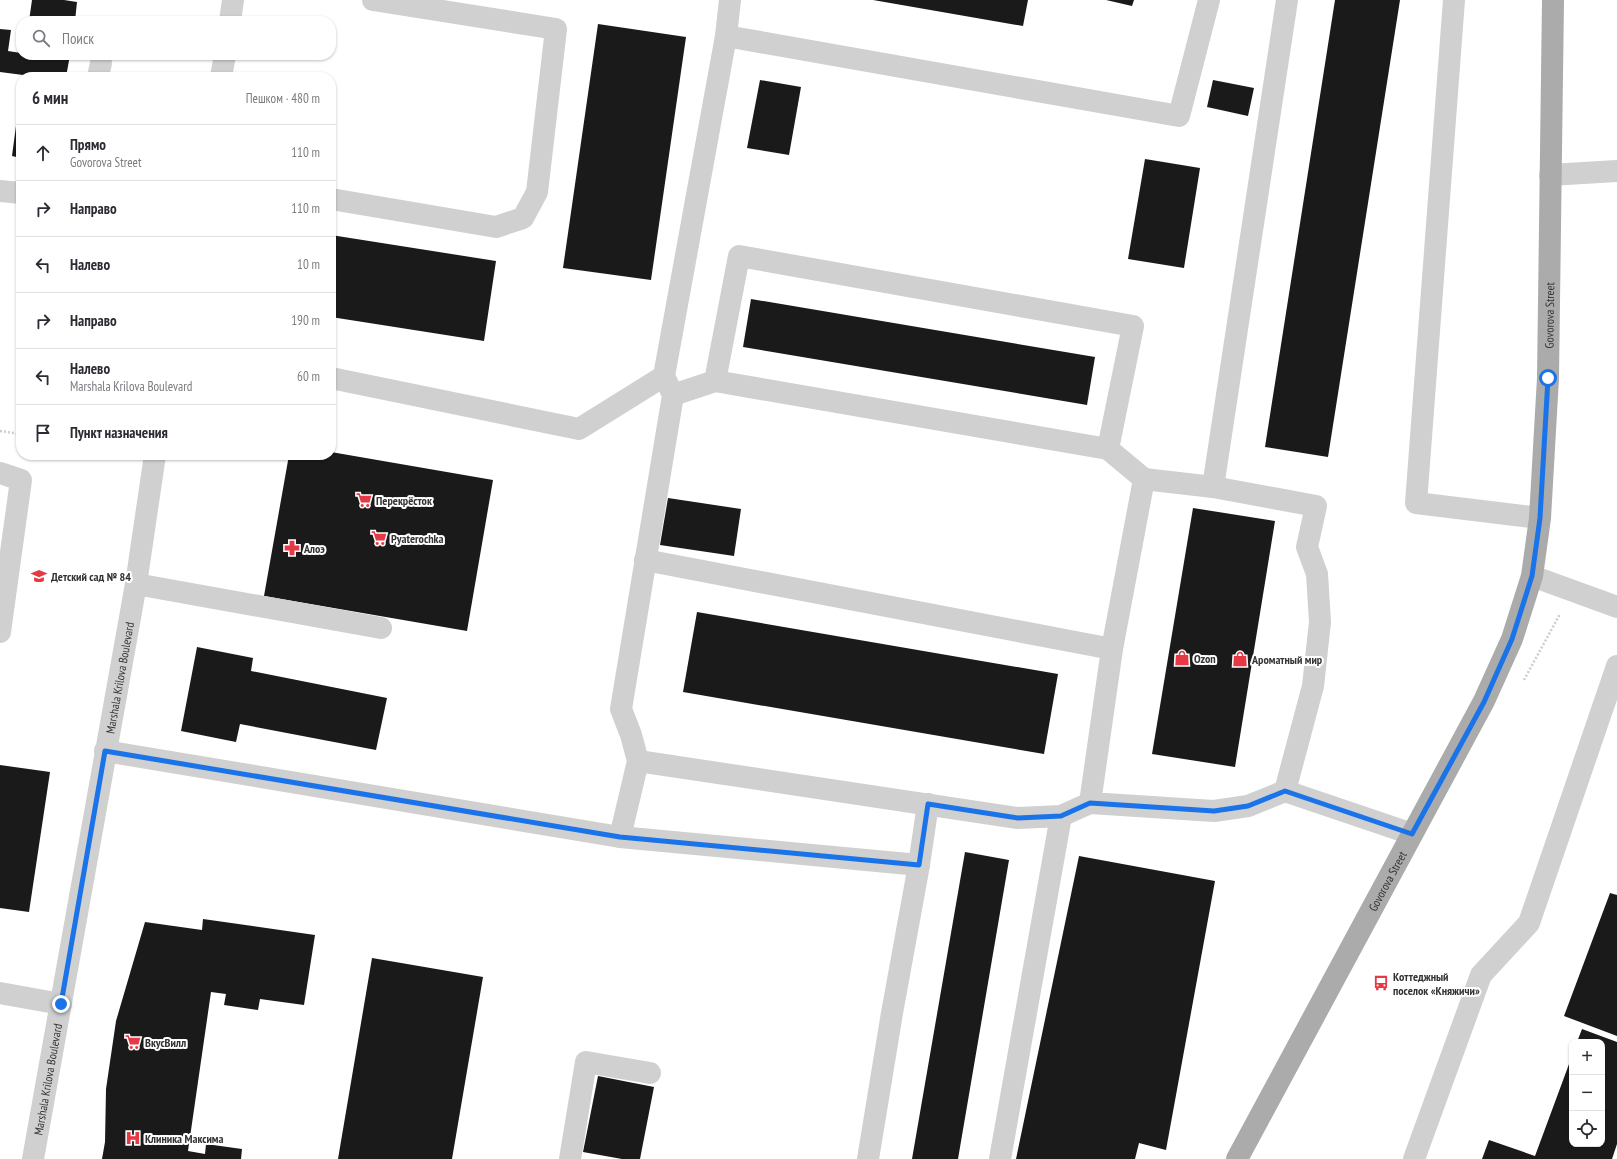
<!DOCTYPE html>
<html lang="ru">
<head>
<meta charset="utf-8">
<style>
	:root { --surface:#fff; --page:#f7f7f7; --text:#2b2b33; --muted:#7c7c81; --line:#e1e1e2 }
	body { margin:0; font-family:"PT Sans Narrow",sans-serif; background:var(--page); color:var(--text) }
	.controls { position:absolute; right:12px; bottom:12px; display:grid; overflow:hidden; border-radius:8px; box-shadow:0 1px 3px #0004 }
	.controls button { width:36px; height:36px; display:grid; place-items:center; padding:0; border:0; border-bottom:1px solid var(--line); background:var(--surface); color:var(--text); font:20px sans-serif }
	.stop { position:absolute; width:12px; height:12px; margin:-9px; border:3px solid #1a73e8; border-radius:50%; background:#fff }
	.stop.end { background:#1a73e8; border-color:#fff; box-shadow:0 1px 4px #0008 }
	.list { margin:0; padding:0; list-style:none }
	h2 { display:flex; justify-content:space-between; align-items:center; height:52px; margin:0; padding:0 16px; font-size:17px }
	h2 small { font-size:13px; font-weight:400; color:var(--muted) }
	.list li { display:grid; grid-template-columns:26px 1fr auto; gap:12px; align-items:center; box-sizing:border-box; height:56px; padding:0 16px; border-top:1px solid var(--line) }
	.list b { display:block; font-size:15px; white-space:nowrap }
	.list p { margin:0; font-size:13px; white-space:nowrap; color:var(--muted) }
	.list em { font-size:13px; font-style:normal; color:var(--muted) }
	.icon { flex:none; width:22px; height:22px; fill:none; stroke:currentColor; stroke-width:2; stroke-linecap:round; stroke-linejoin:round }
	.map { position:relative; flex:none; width:1617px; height:1159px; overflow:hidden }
	.search { position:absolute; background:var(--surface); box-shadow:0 1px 3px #0004; left:16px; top:16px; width:320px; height:44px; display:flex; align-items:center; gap:10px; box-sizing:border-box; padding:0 14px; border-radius:16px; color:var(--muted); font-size:15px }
	.panel { position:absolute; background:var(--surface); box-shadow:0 1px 3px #0004; left:16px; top:72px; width:320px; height:388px; border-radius:16px }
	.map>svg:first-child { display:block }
	.building { fill:#1a1a1a }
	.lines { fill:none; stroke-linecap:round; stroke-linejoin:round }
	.path { stroke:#cdcdcd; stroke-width:2.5; stroke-dasharray:2 2; stroke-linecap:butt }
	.minor { stroke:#d0d0d0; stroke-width:22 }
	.major { stroke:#ababab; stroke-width:22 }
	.route { stroke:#1a73e8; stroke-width:5 }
	.labels { text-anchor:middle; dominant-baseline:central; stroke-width:4; stroke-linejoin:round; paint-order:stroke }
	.street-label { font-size:12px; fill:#333; stroke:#fff }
	.poi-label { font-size:12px; font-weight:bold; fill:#333; stroke:#fff; text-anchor:start }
</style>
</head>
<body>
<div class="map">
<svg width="1617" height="1159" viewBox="0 0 1617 1159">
	<rect width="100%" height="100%" fill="#fff"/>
	<path class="building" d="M 32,0 L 64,0 L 77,2 L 75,21 L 29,21 Z
		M 873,0 L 1028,0 L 1023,26 Z
		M 1106,0 L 1134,0 L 1132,6 Z
		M 1335,0 L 1400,0 L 1328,457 L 1265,447 Z
		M 598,24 L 686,37 L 651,280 L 563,268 Z
		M 0,29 L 11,30 L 8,51 L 21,53 L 21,55 L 70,55 L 66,77 L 23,77 L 23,75 L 0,72 Z
		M 760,80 L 801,87 L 789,155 L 747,148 Z
		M 1213,80 L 1254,88 L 1248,116 L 1207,107 Z
		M 20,96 L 21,96 L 21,158 L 12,156 Z
		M 1145,159 L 1200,168 L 1184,268 L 1128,259 Z
		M 331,235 L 496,261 L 484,341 L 331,317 Z
		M 751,299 L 1095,357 L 1087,405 L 743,347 Z
		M 331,452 L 493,480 L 467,631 L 264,596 L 289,455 L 331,455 Z
		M 668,498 L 741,509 L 734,556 L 660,545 Z
		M 1193,508 L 1275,521 L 1235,767 L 1152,754 Z
		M 697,612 L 1058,674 L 1044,754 L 683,692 Z
		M 197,647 L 253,658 L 251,671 L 387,698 L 376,750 L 240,724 L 236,742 L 181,731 Z
		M 0,765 L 50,772 L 29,912 L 0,908 Z
		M 965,852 L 1009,860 L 958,1159 L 912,1159 Z
		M 1079,856 L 1215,881 L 1166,1150 L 1139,1143 L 1135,1159 L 1016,1159 Z
		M 1610,893 L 1617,895 L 1617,1036 L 1564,1016 Z
		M 203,919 L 315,935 L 304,1005 L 260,999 L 258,1010 L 224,1005 L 226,994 L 211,992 L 188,1151 L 205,1154 L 206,1144 L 242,1149 L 241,1159 L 102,1159 L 105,1142 L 106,1089 L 116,1021 L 145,922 L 202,930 Z
		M 372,958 L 483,977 L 452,1159 L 338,1159 Z
		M 1582,1029 L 1617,1042 L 1617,1144 L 1612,1159 L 1482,1159 L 1489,1140 L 1535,1156 L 1572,1056 L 1572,1144 L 1602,1144 L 1602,1042 L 1577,1042 Z
		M 598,1076 L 654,1087 L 640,1159 L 622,1159 L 583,1152 Z"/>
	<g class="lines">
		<path class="path" d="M 0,431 L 21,434
			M 1524,680 L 1560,614"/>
		<g class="minor">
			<path d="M 1287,0 L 1213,487 L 1144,479 L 1112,649 L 1090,803 L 1214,811 L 1248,806 L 1285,791 L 1412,834"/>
			<path d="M 1454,0 L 1416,503 L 1540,518"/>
			<path d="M 230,21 L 233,0"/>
			<path d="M 726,36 L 1179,116 L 1209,0"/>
			<path d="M 98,77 L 101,63"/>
			<path d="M 221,77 L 225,55"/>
			<path d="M 1550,175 L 1617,171"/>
			<path d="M 0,191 L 21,193"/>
			<path d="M 331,199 L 496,227 L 523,218 L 537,192 L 556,29 L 373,0"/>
			<path d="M 331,378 L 579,429 L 664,376"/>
			<path d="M 715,381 L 1108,449"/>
			<path d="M 673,395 L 715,381 L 739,256 L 1133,326 L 1108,449 L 1144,479"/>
			<path d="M 0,473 L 21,480 L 0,632"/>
			<path d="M 1213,487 L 1316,506 L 1307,547 L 1317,574 L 1320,622 L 1313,686 L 1285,791"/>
			<path d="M 645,560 L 1112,649"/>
			<path d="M 1532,576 L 1617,607"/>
			<path d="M 136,584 L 381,628"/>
			<path d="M 105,751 L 620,837 L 638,761 L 631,735 L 621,709 L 673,395 L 664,376 L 726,36 L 730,0"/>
			<path d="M 638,761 L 1018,818 L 1061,816 L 1090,803"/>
			<path d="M 620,837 L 919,865"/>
			<path d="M 0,993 L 61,1004"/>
			<path id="s1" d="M 33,1159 L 136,584 L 155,455"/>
			<path d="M 570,1159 L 586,1062 L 650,1073"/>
			<path d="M 868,1159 L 892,1013 L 919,865 L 928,804"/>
			<path d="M 1000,1159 L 1061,816"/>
			<path d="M 1414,1159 L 1481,975 L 1529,923 L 1617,666"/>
		</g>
		<path class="major" id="s2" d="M 1237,1159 L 1484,701 L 1512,639 L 1532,576 L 1540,518 L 1548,378 L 1553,0"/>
	</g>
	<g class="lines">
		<path class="route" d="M 61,1004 L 105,751 L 620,837 L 919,865 L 928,804 L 1018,818 L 1061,816 L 1090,803 L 1214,811 L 1248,806 L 1285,791 L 1412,834 L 1484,702 L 1512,639 L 1532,576 L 1540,518 L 1548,378"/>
	</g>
	<defs>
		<symbol id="supermarket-bare" viewBox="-9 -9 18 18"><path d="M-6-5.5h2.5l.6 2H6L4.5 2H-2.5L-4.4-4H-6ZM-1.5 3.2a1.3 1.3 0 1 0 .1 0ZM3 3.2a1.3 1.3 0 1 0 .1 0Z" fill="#e63946" stroke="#fff" stroke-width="2.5" paint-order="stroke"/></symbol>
		<symbol id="pharmacy-bare" viewBox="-9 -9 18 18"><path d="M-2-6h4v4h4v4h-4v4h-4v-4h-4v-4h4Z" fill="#e63946" stroke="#fff" stroke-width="2.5" paint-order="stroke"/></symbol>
		<symbol id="school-bare" viewBox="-9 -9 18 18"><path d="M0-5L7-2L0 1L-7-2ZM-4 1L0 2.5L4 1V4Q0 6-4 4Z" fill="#e63946" stroke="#fff" stroke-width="2.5" paint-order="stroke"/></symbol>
		<symbol id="shop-bare" viewBox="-9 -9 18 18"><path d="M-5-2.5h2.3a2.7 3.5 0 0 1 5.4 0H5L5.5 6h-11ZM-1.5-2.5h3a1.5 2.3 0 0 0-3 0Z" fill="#e63946" stroke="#fff" stroke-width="2.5" paint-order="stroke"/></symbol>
		<symbol id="bus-bare" viewBox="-9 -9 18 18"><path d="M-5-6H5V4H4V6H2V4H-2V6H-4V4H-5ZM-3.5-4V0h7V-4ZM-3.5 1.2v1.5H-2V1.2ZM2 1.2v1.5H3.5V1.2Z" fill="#e63946" stroke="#fff" stroke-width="2.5" paint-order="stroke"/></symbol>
		<symbol id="hospital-bare" viewBox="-9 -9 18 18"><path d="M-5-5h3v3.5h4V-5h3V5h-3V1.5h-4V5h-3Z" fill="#e63946" stroke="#fff" stroke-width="2.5" paint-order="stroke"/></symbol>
	</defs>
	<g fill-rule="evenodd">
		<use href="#supermarket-bare" x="353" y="489" width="22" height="22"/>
		<use href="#supermarket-bare" x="368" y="527" width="22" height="22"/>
		<use href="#pharmacy-bare" x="281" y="537" width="22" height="22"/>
		<use href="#school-bare" x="28" y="565" width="22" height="22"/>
		<use href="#shop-bare" x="1171" y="647" width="22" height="22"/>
		<use href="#shop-bare" x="1229" y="648" width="22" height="22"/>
		<use href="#bus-bare" x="1370" y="972" width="22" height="22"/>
		<use href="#supermarket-bare" x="122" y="1031" width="22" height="22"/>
		<use href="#hospital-bare" x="122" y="1127" width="22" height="22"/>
	</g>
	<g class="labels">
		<g class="street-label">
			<text stroke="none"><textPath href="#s2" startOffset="916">Govorova Street</textPath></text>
			<text stroke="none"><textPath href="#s1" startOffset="489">Marshala Krilova Boulevard</textPath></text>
			<text stroke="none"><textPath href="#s2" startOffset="316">Govorova Street</textPath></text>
			<text stroke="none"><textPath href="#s1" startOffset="81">Marshala Krilova Boulevard</textPath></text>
		</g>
		<g class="poi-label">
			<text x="376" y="500">Перекрёсток</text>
			<text x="391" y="538">Pyaterochka</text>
			<text x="304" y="548">Алоэ</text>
			<text x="51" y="576">Детский сад № 84</text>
			<text x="1194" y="658">Ozon</text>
			<text x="1252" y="659">Ароматный мир</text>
			<text x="1393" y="976">Коттеджный<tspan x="1393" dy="14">поселок «Княжичи»</tspan></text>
			<text x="145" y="1042">ВкусВилл</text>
			<text x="145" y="1138">Клиника Максима</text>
		</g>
	</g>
</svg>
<div class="controls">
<button>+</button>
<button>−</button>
<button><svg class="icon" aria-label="locate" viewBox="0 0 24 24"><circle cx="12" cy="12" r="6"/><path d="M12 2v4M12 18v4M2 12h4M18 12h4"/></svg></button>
</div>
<div class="stop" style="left:1548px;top:378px"></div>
<div class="stop end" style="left:61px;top:1004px"></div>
<div class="search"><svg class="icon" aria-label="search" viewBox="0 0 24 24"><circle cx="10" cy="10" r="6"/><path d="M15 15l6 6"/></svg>Поиск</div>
<section class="panel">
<h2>6 мин<small>Пешком · 480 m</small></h2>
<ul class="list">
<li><svg class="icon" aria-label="ahead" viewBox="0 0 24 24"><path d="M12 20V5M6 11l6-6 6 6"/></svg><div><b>Прямо</b><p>Govorova Street</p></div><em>110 m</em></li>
<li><svg class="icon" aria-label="right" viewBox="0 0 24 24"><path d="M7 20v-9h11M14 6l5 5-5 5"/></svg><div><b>Направо</b></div><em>110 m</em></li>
<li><svg class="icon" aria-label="left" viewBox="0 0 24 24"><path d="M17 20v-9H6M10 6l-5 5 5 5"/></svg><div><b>Налево</b></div><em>10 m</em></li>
<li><svg class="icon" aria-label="right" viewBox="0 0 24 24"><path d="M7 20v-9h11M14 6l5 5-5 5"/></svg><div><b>Направо</b></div><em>190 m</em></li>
<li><svg class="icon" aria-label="left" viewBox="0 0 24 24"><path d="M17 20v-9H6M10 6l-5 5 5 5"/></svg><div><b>Налево</b><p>Marshala Krilova Boulevard</p></div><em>60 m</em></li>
<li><svg class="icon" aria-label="arrive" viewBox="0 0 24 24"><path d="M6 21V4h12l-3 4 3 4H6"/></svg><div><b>Пункт назначения</b></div></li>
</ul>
</section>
</div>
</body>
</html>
